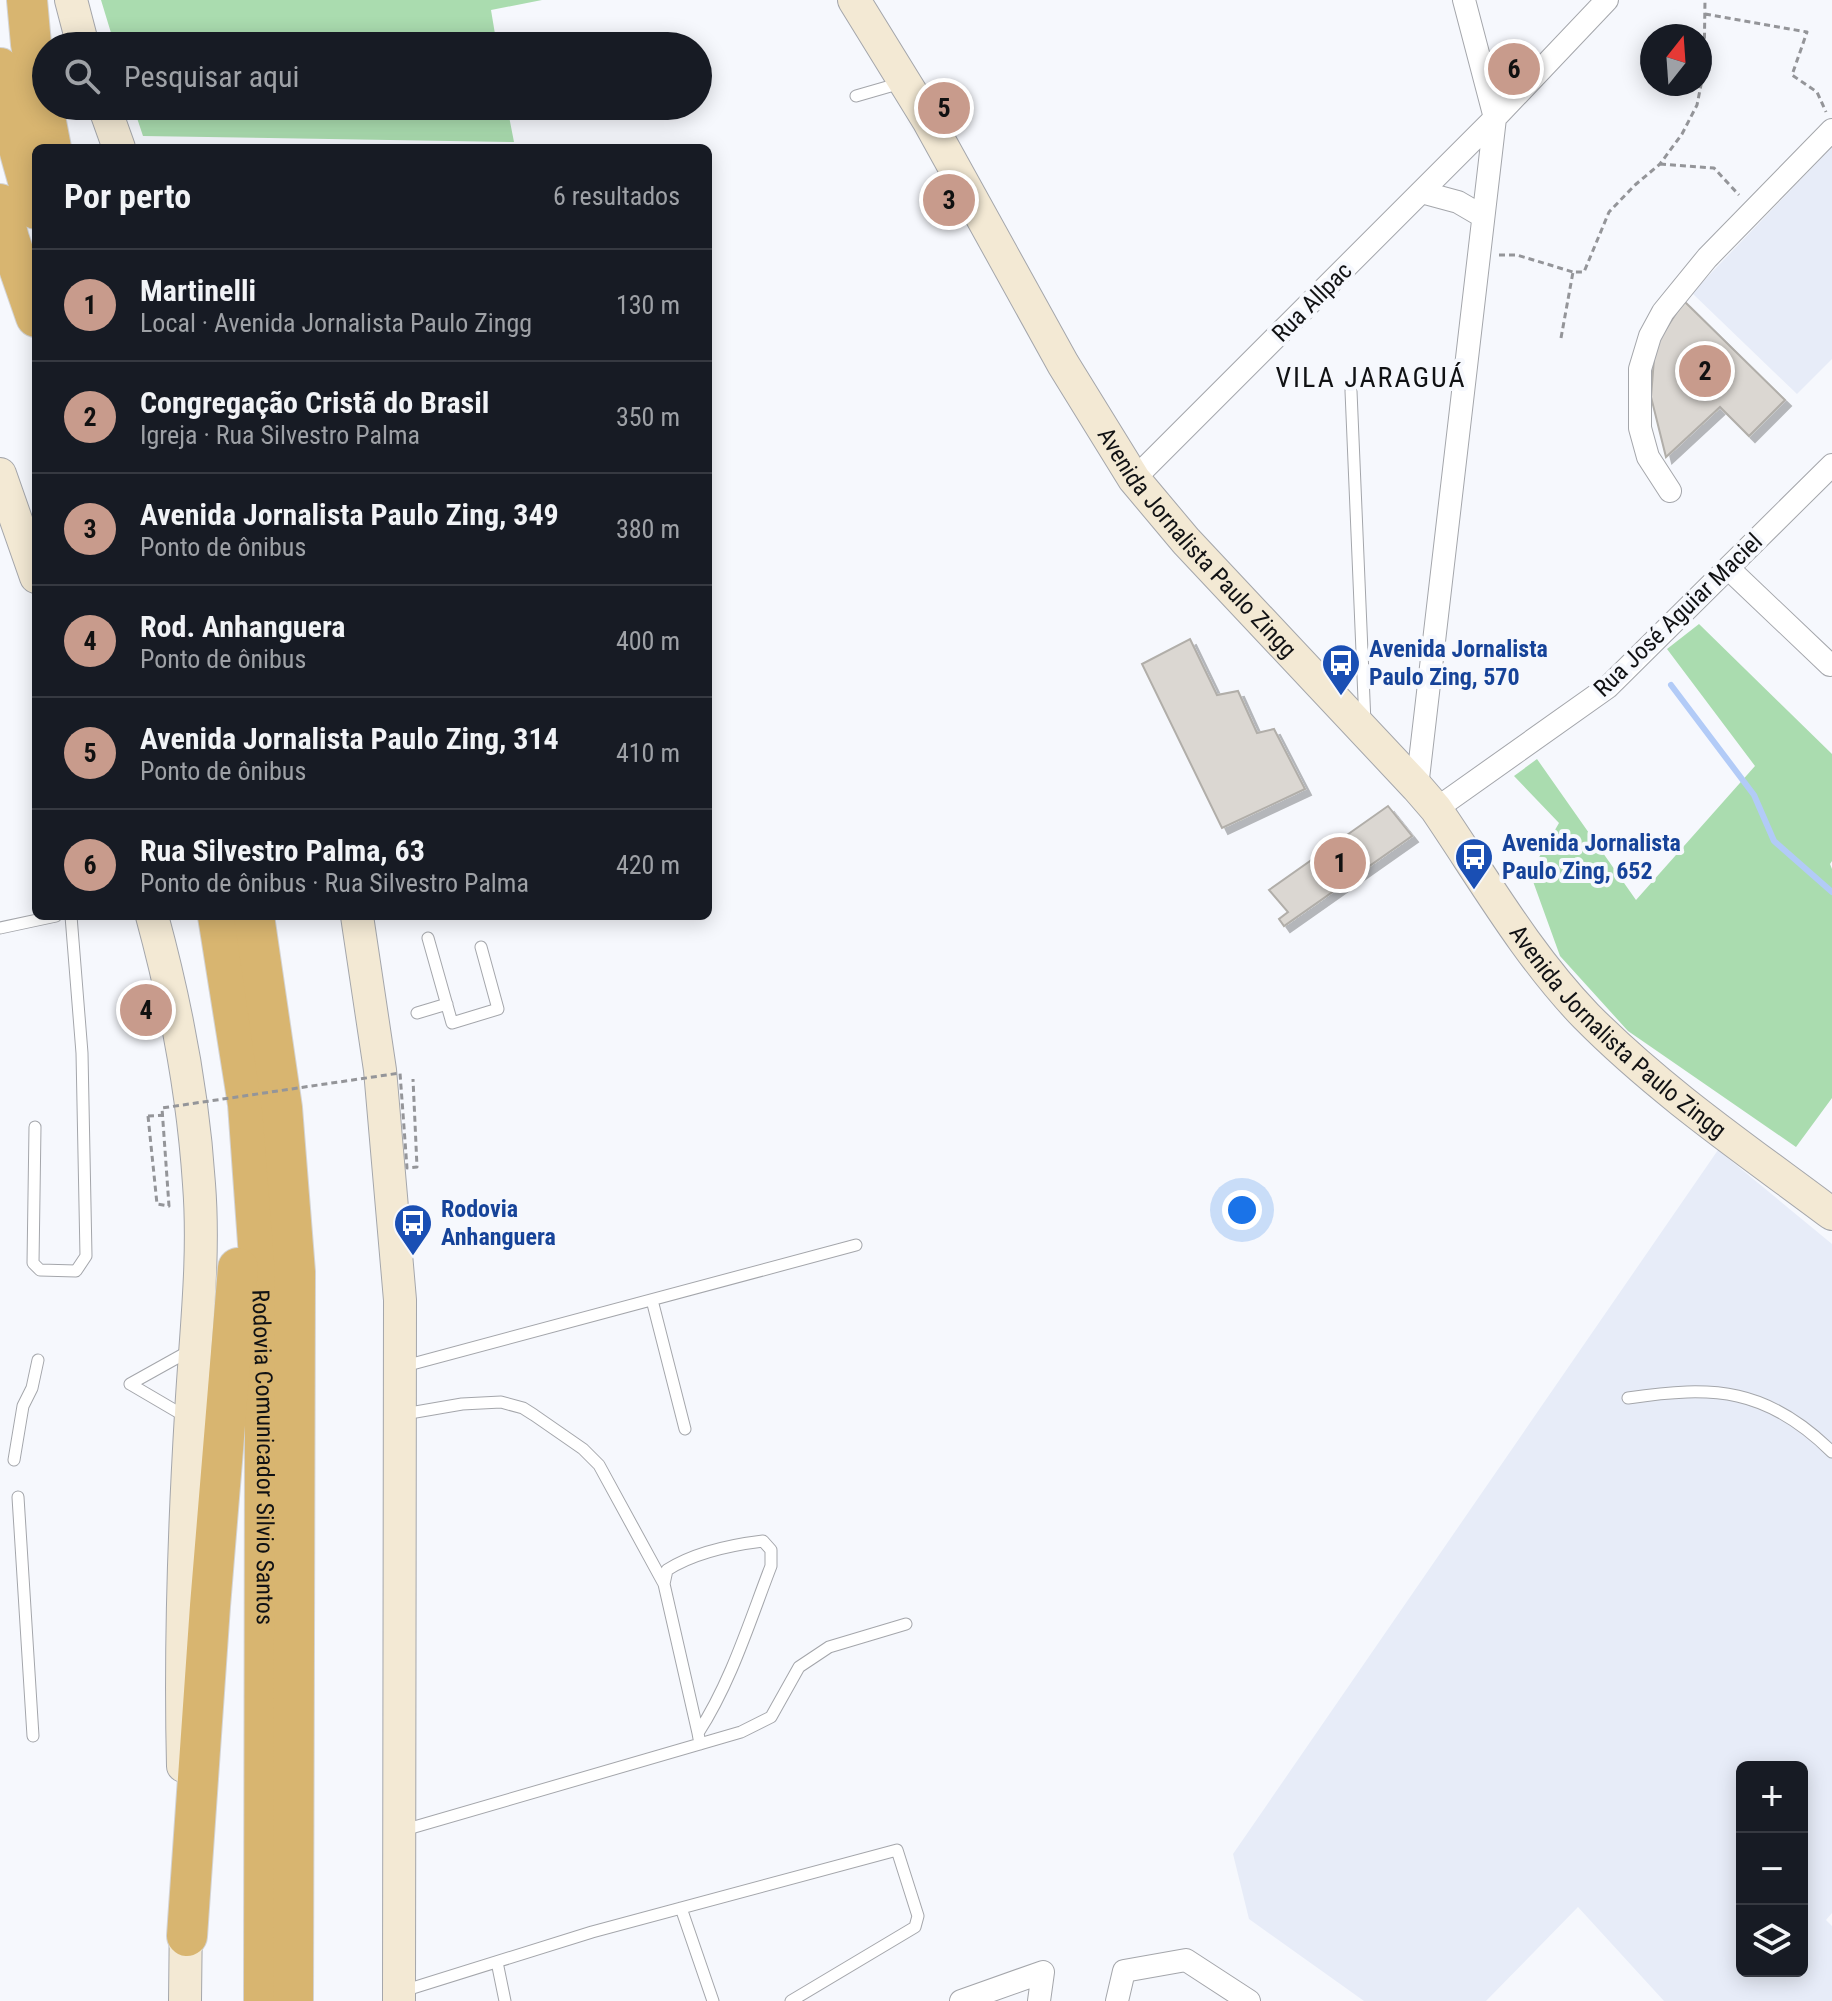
<!DOCTYPE html>
<html lang="pt">
<head>
<meta charset="utf-8">
<style>
	:root { --surface:#171b24; --page:#20242c; --text:#f1f3f6; --muted:#9ea1a6; --line:#363941; --accent:#c89b8c }
	body { margin:0; font-family:"Roboto Condensed",sans-serif; background:var(--page); color:var(--text) }
	.controls { position:absolute; right:24px; bottom:24px; display:grid; overflow:hidden; border-radius:12px; box-shadow:0 4px 20px #0003 }
	.controls button { width:72px; height:72px; display:grid; place-items:center; padding:0; border:0; border-bottom:2px solid var(--line); background:var(--surface); color:var(--text); font:40px sans-serif }
	.compass { position:absolute; left:1640px; top:24px; width:72px; height:72px; border-radius:50%; background:var(--surface); box-shadow:0 4px 20px #0003; rotate:17deg }
	.you { position:absolute; left:1242px; top:1210px; width:28px; height:28px; margin:-20px; border:6px solid #fff; border-radius:50%; background:#1a73e8; box-shadow:0 0 0 12px #1a73e833 }
	.badge { display:grid; place-items:center; width:52px; height:52px; border-radius:50%; background:var(--accent); color:#111; font-size:26px; font-weight:700 }
	.pin { position:absolute; translate:-50% -50%; border:4px solid #fff; box-shadow:0 2px 8px #0006 }
	.list { margin:0; padding:0; list-style:none }
	h2 { display:flex; justify-content:space-between; align-items:center; height:104px; margin:0; padding:0 32px; font-size:34px }
	h2 small { font-size:26px; font-weight:400; color:var(--muted) }
	.list li { display:grid; grid-template-columns:52px 1fr auto; gap:24px; align-items:center; box-sizing:border-box; height:112px; padding:0 32px; border-top:2px solid var(--line) }
	.list b { display:block; font-size:30px; white-space:nowrap }
	.list p { margin:0; font-size:26px; white-space:nowrap; color:var(--muted) }
	.list em { font-size:26px; font-style:normal; color:var(--muted) }
	.icon { flex:none; width:44px; height:44px; fill:none; stroke:currentColor; stroke-width:2; stroke-linecap:round; stroke-linejoin:round }
	.map { position:relative; flex:none; width:1832px; height:2001px; overflow:hidden }
	.search { position:absolute; background:var(--surface); box-shadow:0 4px 20px #0003; left:32px; top:32px; width:680px; height:88px; display:flex; align-items:center; gap:20px; box-sizing:border-box; padding:0 28px; border-radius:44px; color:var(--muted); font-size:30px }
	.panel { position:absolute; background:var(--surface); box-shadow:0 4px 20px #0003; left:32px; top:144px; width:680px; height:776px; border-radius:12px }
	.map>svg:first-child { display:block }
	.built { fill:#e7ecf8; fill-rule:evenodd }
	.green { fill:#aadcaf }
	.lines { fill:none; stroke-linecap:round; stroke-linejoin:round }
	.stream { stroke:#b2cbf7; stroke-width:6 }
	.building { fill:#dbd7d2; stroke:#b1aea9; stroke-width:2; filter:url(#shadow) }
	.lane-casing { stroke:#a4a6ab; stroke-width:13 }
	.street-casing { stroke:#a4a6ab; stroke-width:24 }
	.secondary-casing { stroke:#a4a6ab; stroke-width:34 }
	.highway-casing { stroke:#d4d4d5; stroke-width:42 }
	.path { stroke:#949599; stroke-width:3; stroke-dasharray:6 4; stroke-linecap:butt }
	.lane { stroke:#fff; stroke-width:11 }
	.street { stroke:#fff; stroke-width:22 }
	.secondary { stroke:#f3e9d4; stroke-width:32 }
	.highway { stroke:#d8b570; stroke-width:40 }
	.path-bridge { stroke:#949599; stroke-width:3; stroke-dasharray:6 4; stroke-linecap:butt }
	.labels { text-anchor:middle; dominant-baseline:central; stroke-width:8; stroke-linejoin:round; paint-order:stroke }
	.street-label { font-size:24px; fill:#111214; stroke:#f6f8fd }
	.transit-label { font-size:24px; font-weight:bold; fill:#164399; stroke:#f6f8fd; text-anchor:start }
	.quarter-label { font-size:28px; letter-spacing:2px; fill:#111214; stroke:#f6f8fd }
</style>
</head>
<body>
<div class="map">
<svg width="1832" height="2001" viewBox="0 0 1832 2001">
	<defs>
		<filter id="shadow"><feDropShadow dx="6" dy="6" stdDeviation="0" flood-color="#0004"/></filter>
	</defs>
	<rect width="100%" height="100%" fill="#f6f8fd"/>
	<path class="built" d="M 1832,147 L 1832,359 L 1797,394 L 1692,293 Z
		M 1718,1150 L 1832,1244 L 1832,1913 L 1826,1920 L 1832,1926 L 1832,2001 L 1664,2001 L 1578,1907 L 1486,2001 L 1364,2001 L 1249,1919 L 1233,1854 ZM 1742,1767 L 1802,1767 L 1802,1971 L 1742,1971 Z"/>
	<path class="green" d="M 101,0 L 542,0 L 491,10 L 497,46 L 115,46 Z
		M 133,106 L 507,106 L 514,142 L 143,136 Z
		M 1699,624 L 1832,754 L 1832,861 L 1830,864 L 1832,869 L 1832,1098 L 1796,1147 L 1628,1031 L 1560,956 L 1530,873 L 1559,823 L 1514,776 L 1537,759 L 1636,900 L 1755,766 L 1667,649 Z"/>
	<g class="lines">
		<path class="stream" d="M 1671,685 L 1754,795 L 1774,841 L 1832,892"/>
	</g>
	<path class="building" d="M 1684,301 L 1785,400 L 1749,436 L 1720,407 L 1666,457 L 1651,397 L 1655,346 Z
		M 1190,639 L 1217,695 L 1238,691 L 1257,733 L 1274,729 L 1305,789 L 1222,828 L 1142,664 Z
		M 1388,806 L 1412,836 L 1284,926 L 1279,919 L 1288,912 L 1269,890 Z"/>
	<g class="lines">
		<defs>
			<path id="lane" d="M 856,96 L 901,83
				M 1351,391 L 1365,723
				M 0,928 L 56,916
				M 428,938 L 452,1023 L 498,1009 L 481,947
				M 417,1013 L 447,1004
				M 35,1127 L 33,1263 L 40,1270 L 76,1271 L 86,1256 L 82,1053 L 71,916
				M 652,1300 L 685,1429
				M 401,1367 L 856,1245
				M 130,1384 L 191,1350
				M 130,1384 L 188,1418
				M 1628,1398 C 1714,1385 1767,1388 1832,1452
				M 404,1414 L 462,1404 L 501,1402 L 523,1408 L 534,1415 L 583,1449 L 599,1465 L 664,1584
				M 14,1460 L 23,1406 L 32,1388 L 38,1360
				M 18,1497 L 33,1736
				M 698,1733 C 731,1682 749,1623 771,1566 L 771,1550 L 763,1541 C 730,1545 695,1552 667,1570 L 664,1584 L 698,1733 L 700,1744
				M 404,1830 L 741,1732 L 771,1717 L 799,1667 L 829,1647 L 906,1624
				M 681,1908 L 713,2001
				M 497,1962 L 505,2001
				M 403,1991 L 592,1932 L 897,1850 L 918,1916 L 915,1927 L 791,2001"/>
			<path id="street" d="M 1421,192 L 1458,202 L 1482,216
				M 1134,479 L 1495,118 L 1607,0
				M 1670,491 L 1648,457 L 1640,428 L 1640,369 L 1650,336 L 1663,312 L 1707,258 L 1832,130
				M 1728,568 L 1830,665
				M 1417,787 L 1495,118 L 1464,0
				M 1436,809 L 1608,687 L 1832,465
				M 961,2001 L 1043,1972 L 1039,2001
				M 1117,2001 L 1124,1971 L 1186,1960 L 1249,2001"/>
			<g id="secondary">
				<path d="M 71,0 L 83,46"/>
				<path id="s1" d="M 854,0 L 928,120 L 1063,364 L 1134,479 L 1186,541 L 1417,787 L 1436,809 C 1483,878 1527,955 1586,1016 C 1660,1091 1748,1151 1832,1214"/>
				<path d="M 104,106 L 119,148"/>
				<path d="M 0,474 L 36,577"/>
				<path d="M 152,916 C 176,1004 193,1093 199,1184 C 205,1260 195,1339 191,1414 C 184,1531 180,1649 183,1766"/>
				<path d="M 357,916 L 380,1070 L 400,1300 L 399,2001"/>
				<path d="M 185,2001 L 186,1912"/>
			</g>
			<g id="highway">
				<path d="M 27,0 L 31,44 L 51,148"/>
				<path d="M 0,68 L 14,131 L 36,209"/>
				<path d="M 0,204 L 9,239 L 36,317"/>
				<path id="s2" d="M 218,916 L 248,1104 L 259,1257 L 265,1419 L 264,2001"/>
				<path d="M 254,916 L 282,1108 L 295,1272 L 293,2001"/>
				<path d="M 187,1936 L 210,1606 L 238,1268"/>
			</g>
		</defs>
		<use href="#lane" class="lane-casing"/>
		<use href="#street" class="street-casing"/>
		<use href="#secondary" class="secondary-casing"/>
		<use href="#highway" class="highway-casing"/>
		<path class="path" d="M 1705,14 L 1807,32 L 1792,75 L 1817,92 L 1826,112
			M 1660,164 L 1714,168 L 1739,195
			M 1499,255 L 1517,255 L 1573,272
			M 1561,338 L 1573,272 L 1584,272 L 1609,212 L 1635,185 L 1660,164 L 1682,134 L 1697,105 L 1704,70 L 1705,0
			M 148,1116 L 168,1115"/>
		<use href="#lane" class="lane"/>
		<use href="#street" class="street"/>
		<use href="#secondary" class="secondary"/>
		<use href="#highway" class="highway"/>
		<path class="path-bridge" d="M 148,1116 L 157,1204 L 169,1206 L 162,1108 L 400,1073 L 407,1168 L 417,1167 L 413,1079"/>
	</g>
	<defs>
		<symbol id="bus-pin" viewBox="-11 -11 22 30"><path d="M0 17L-7.5 6A9.5 9.5 0 1 1 7.5 6Z" fill="#1a4fb4" stroke="#f6f8fd"/><path d="M-5-6H5V4H4V6H2V4H-2V6H-4V4H-5ZM-3.5-4V0h7V-4ZM-3.5 1.2v1.5H-2V1.2ZM2 1.2v1.5H3.5V1.2Z" fill="#fff"/></symbol>
	</defs>
	<g fill-rule="evenodd">
		<use href="#bus-pin" x="1319" y="641" width="44" height="60"/>
		<use href="#bus-pin" x="1452" y="835" width="44" height="60"/>
		<use href="#bus-pin" x="391" y="1201" width="44" height="60"/>
	</g>
	<g class="labels">
		<g class="street-label">
			<text transform="translate(1312 302) rotate(-45)">Rua Allpac</text>
			<text stroke="none"><textPath href="#s1" startOffset="644">Avenida Jornalista Paulo Zingg</textPath></text>
			<text transform="translate(1678 615) rotate(-44)">Rua José Aguiar Maciel</text>
			<text stroke="none"><textPath href="#s1" startOffset="1292">Avenida Jornalista Paulo Zingg</textPath></text>
			<text stroke="none"><textPath href="#s2" startOffset="544">Rodovia Comunicador Silvio Santos</textPath></text>
		</g>
		<g class="transit-label">
			<text x="1369" y="649">Avenida Jornalista<tspan x="1369" dy="28">Paulo Zing, 570</tspan></text>
			<text x="1502" y="843">Avenida Jornalista<tspan x="1502" dy="28">Paulo Zing, 652</tspan></text>
			<text x="441" y="1209">Rodovia<tspan x="441" dy="28">Anhanguera</tspan></text>
		</g>
		<g class="quarter-label">
			<text x="1371" y="377">VILA JARAGUÁ</text>
		</g>
	</g>
</svg>
<div class="controls">
<button>+</button>
<button>−</button>
<button><svg class="icon" aria-label="layers" viewBox="0 0 24 24"><path d="M12 4l9 5-9 5-9-5zM3 14l9 5 9-5"/></svg></button>
</div>
<svg class="compass" viewBox="-18 -18 36 36"><path d="M0-13l5 13h-10z" fill="#e53935"/><path d="M0 13l5-13h-10z" fill="#9ea1a6"/></svg>
<div class="you"></div>
<div class="pin badge" style="left:1340px;top:863px">1</div>
<div class="pin badge" style="left:1705px;top:371px">2</div>
<div class="pin badge" style="left:949px;top:200px">3</div>
<div class="pin badge" style="left:146px;top:1010px">4</div>
<div class="pin badge" style="left:944px;top:108px">5</div>
<div class="pin badge" style="left:1514px;top:69px">6</div>
<div class="search"><svg class="icon" aria-label="search" viewBox="0 0 24 24"><circle cx="10" cy="10" r="6"/><path d="M15 15l6 6"/></svg>Pesquisar aqui</div>
<section class="panel">
<h2>Por perto<small>6 resultados</small></h2>
<ul class="list">
<li><span class="badge">1</span><div><b>Martinelli</b><p>Local · Avenida Jornalista Paulo Zingg</p></div><em>130 m</em></li>
<li><span class="badge">2</span><div><b>Congregação Cristã do Brasil</b><p>Igreja · Rua Silvestro Palma</p></div><em>350 m</em></li>
<li><span class="badge">3</span><div><b>Avenida Jornalista Paulo Zing, 349</b><p>Ponto de ônibus</p></div><em>380 m</em></li>
<li><span class="badge">4</span><div><b>Rod. Anhanguera</b><p>Ponto de ônibus</p></div><em>400 m</em></li>
<li><span class="badge">5</span><div><b>Avenida Jornalista Paulo Zing, 314</b><p>Ponto de ônibus</p></div><em>410 m</em></li>
<li><span class="badge">6</span><div><b>Rua Silvestro Palma, 63</b><p>Ponto de ônibus · Rua Silvestro Palma</p></div><em>420 m</em></li>
</ul>
</section>
</div>
</body>
</html>
